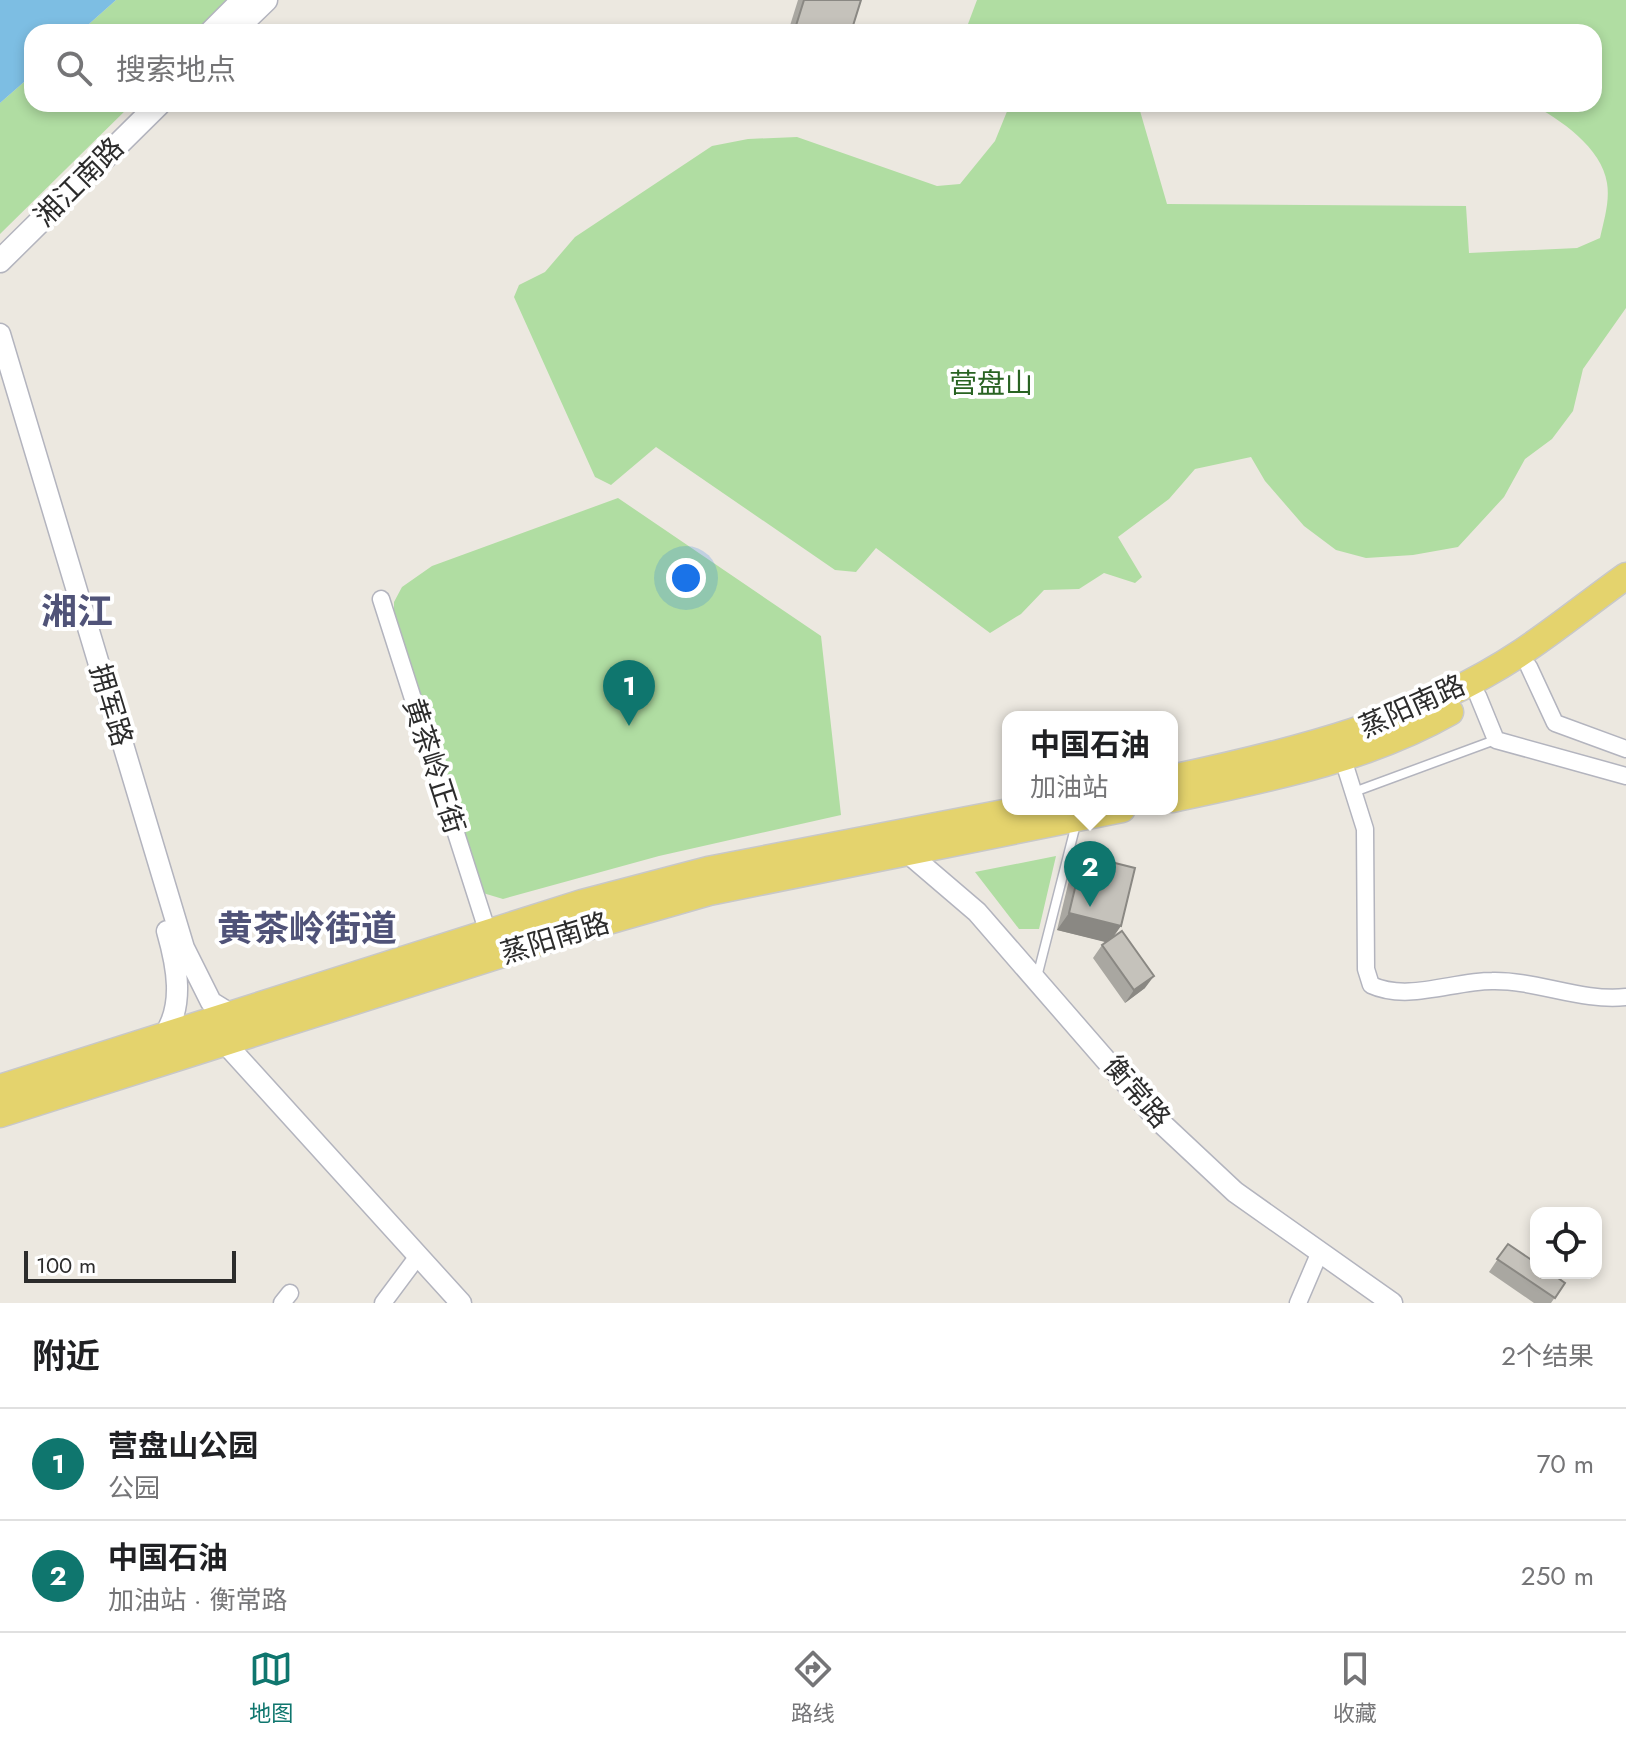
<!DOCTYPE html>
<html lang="zh">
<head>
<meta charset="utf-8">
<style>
	:root { --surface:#fff; --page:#f6f6f6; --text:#202124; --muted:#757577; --line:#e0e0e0; --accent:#0f766e }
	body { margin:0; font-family:Jost,"Noto Sans SC",sans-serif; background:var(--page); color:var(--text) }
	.controls { position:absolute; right:24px; bottom:24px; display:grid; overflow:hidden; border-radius:16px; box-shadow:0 4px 12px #0003 }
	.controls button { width:72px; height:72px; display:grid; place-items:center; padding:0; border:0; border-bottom:2px solid var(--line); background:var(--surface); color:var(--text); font:40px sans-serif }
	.scale { position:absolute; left:24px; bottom:20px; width:212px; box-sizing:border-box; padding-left:8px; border:4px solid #2c2c2c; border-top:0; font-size:22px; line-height:28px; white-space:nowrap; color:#2c2c2c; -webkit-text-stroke:6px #fff; paint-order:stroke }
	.you { position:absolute; left:686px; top:578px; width:28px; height:28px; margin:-20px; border:6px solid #fff; border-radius:50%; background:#1a73e8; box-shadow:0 0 0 12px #1a73e833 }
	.badge { display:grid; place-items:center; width:52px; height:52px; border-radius:50%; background:var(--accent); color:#fff; font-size:26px; font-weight:700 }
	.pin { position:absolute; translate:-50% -66px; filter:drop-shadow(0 2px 4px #0008) }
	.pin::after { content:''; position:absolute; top:42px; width:28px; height:24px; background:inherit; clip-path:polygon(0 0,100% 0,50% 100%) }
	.popup { position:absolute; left:1002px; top:711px; width:176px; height:104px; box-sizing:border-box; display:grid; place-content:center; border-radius:16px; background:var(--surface); filter:drop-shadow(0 2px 6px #0005); font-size:26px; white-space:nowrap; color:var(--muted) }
	.popup b { font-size:30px; color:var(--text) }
	.popup::after { content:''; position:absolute; left:50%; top:100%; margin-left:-16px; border:16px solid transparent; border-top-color:var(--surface) }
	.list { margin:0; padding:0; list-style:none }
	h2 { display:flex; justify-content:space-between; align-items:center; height:104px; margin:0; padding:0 32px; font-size:34px }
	h2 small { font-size:26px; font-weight:400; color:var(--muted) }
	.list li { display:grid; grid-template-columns:52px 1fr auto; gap:24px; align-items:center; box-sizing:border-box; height:112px; padding:0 32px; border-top:2px solid var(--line) }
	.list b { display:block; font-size:30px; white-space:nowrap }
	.list p { margin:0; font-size:26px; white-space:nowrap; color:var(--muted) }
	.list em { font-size:26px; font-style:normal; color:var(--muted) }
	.icon { flex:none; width:44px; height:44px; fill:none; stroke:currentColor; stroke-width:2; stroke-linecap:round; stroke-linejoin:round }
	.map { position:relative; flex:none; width:1626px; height:1303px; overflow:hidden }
	.search { position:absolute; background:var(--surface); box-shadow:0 4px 12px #0003; left:24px; right:24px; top:24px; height:88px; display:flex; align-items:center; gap:20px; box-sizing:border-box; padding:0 28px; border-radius:24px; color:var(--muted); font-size:30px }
	.sheet { height:328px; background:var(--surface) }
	nav { display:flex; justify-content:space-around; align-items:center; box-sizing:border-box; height:112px; border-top:2px solid var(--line); background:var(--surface); font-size:22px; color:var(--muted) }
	nav a { display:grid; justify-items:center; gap:4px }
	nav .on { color:var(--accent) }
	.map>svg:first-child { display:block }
	.green { fill:#b0dda2 }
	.water { fill:#7dbee3 }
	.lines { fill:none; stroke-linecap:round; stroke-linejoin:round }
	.service-casing { stroke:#b3b4be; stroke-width:11 }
	.minor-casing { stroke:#b3b4be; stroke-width:19 }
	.tertiary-casing { stroke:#b3b4be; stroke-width:23 }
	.secondary-casing { stroke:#b3b4be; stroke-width:25 }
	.primary-casing { stroke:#c8c8c8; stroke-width:29 }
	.service { stroke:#fff; stroke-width:8 }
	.minor { stroke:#fff; stroke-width:16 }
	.tertiary { stroke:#fff; stroke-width:20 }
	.secondary { stroke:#fff; stroke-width:22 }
	.primary { stroke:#e4d36d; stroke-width:26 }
	.wall { fill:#a9a7a1 }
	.shaded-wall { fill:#8a8883 }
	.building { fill:#c5c2bb; stroke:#8a8883; stroke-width:2 }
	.labels { text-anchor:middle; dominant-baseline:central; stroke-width:8; stroke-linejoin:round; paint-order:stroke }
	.street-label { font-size:28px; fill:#2c2c2c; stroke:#fff }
	.park-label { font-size:28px; fill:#296322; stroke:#fff }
	.district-label { font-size:36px; font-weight:bold; fill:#505378; stroke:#fff }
</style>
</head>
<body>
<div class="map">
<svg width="1626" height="1303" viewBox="0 0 1626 1303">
	<rect width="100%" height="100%" fill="#ece8e0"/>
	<path class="green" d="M 116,0 L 236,0 L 204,32 L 80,32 Z
		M 977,0 L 1626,0 L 1626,308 L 1583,369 L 1573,411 L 1552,439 L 1525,459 L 1504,497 L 1458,547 L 1413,555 L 1366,558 L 1336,550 L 1304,526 L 1265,481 L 1251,457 L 1195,469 L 1169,499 L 1118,537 L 1142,577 L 1135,583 L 1104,573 L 1079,589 L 1044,590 L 1021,614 L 990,633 L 876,548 L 856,572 L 835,570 L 656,447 L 611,485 L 595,477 L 514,297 L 519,285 L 545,272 L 575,237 L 712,146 L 748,139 L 797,137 L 937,186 L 960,184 L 995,141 L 1010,104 L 1138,104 L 1167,204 L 1466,206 L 1469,253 L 1577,248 L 1600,238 C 1604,220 1610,201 1607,183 C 1602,148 1560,119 1531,104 L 1594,104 L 1594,32 L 965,32 Z
		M 32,75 L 32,104 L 132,104 L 0,234 L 0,103 Z
		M 618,498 L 821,636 L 841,815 L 659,856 L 503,899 L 483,893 L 394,618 L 394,602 L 402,587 L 432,566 Z
		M 1056,856 L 1039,929 L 1019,929 L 975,872 Z"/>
	<path class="water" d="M 0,0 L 116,0 L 80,32 L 32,32 L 32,75 L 0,103 Z"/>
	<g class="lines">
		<defs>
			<path id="service" d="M 1354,792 L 1495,740
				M 1037,977 L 1076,824"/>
			<path id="minor" d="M 381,599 L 488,933
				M 1529,667 L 1555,723 L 1626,749
				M 1478,696 L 1496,740 L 1626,776
				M 1342,756 L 1365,829 L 1366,969 L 1371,985 C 1408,1002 1453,981 1492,981 C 1537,980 1581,1002 1626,997
				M 282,1303 L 290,1293
				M 383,1303 L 418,1256
				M 1298,1303 L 1319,1254"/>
			<path id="tertiary" d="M 0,334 L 184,948 L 211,1002 L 232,1015
				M 908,853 L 977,912 L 1157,1119 L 1235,1192 L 1392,1303
				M 163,1037 C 185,1006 177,966 167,931
				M 225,1043 L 461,1303"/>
			<path id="secondary" d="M 211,32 L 243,0
				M 233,32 L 266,0
				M 0,261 L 159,104"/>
			<path id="primary" d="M 1172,778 C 1294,752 1417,722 1522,652 C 1558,628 1591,601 1626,576
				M 1172,799 C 1266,779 1366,760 1450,712
				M 0,1088 L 582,903 L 708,870 L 1025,809
				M 0,1114 L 587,927 L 709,892 L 1122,809"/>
		</defs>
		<use href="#service" class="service-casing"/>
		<use href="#minor" class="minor-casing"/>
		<use href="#tertiary" class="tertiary-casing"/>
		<use href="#secondary" class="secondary-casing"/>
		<use href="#primary" class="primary-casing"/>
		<use href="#service" class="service"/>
		<use href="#minor" class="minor"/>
		<use href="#tertiary" class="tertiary"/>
		<use href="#secondary" class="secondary"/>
		<use href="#primary" class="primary"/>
	</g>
	<path class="wall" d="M 798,0 L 861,0 L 851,32 L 788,32 Z
		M 1083,855 L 1112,938 L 1145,988 L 1125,1003 L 1093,958 L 1102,945 L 1107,942 L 1057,930 L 1071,872 Z
		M 1508,1244 L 1565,1283 L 1551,1303 L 1534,1303 L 1489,1272 Z"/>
	<path class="shaded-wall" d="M 1069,913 L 1121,926 L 1109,943 L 1057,930 Z
		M 1154,976 L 1145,988 L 1125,1003 L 1134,990 Z"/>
	<path class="building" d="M 804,0 L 861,0 L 851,32 L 794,32 Z
		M 1083,855 L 1135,868 L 1121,926 L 1069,913 Z
		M 1122,931 L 1154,976 L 1134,990 L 1102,945 Z
		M 1508,1244 L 1536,1263 L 1536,1273 L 1551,1273 L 1565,1283 L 1555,1298 L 1497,1259 Z"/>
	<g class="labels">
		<g class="street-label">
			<text transform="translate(79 182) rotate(-45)">湘江南路</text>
			<text transform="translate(111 705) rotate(73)">拥军路</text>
			<text transform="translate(1412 706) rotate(-24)">蒸阳南路</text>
			<text transform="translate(434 766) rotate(72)">黄茶岭正街</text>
			<text transform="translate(555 938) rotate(-17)">蒸阳南路</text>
			<text transform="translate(1137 1092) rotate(49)">衡常路</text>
		</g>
		<g class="park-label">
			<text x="991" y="383">营盘山</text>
		</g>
		<g class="district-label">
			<text x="77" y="611">湘江</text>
			<text x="307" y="928">黄茶岭街道</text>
		</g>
	</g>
</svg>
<div class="controls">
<button><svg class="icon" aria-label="locate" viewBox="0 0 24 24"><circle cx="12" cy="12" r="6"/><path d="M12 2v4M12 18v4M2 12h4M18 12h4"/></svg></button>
</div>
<div class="scale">100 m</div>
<div class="you"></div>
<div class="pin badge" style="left:629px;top:726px">1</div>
<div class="pin badge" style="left:1090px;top:907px">2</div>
<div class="popup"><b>中国石油</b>加油站</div>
<div class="search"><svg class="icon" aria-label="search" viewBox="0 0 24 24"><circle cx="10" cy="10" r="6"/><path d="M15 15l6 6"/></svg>搜索地点</div>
</div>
<section class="sheet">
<h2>附近<small>2个结果</small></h2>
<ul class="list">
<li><span class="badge">1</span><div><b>营盘山公园</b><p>公园</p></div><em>70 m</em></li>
<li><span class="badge">2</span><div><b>中国石油</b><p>加油站 · 衡常路</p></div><em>250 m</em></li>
</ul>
</section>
<nav>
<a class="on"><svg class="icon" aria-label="map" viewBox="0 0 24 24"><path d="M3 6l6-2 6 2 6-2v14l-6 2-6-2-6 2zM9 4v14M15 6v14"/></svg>地图</a>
<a><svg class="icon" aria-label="directions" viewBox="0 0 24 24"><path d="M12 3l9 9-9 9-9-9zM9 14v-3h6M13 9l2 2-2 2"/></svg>路线</a>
<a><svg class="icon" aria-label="saved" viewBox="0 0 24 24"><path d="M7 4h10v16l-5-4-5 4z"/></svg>收藏</a>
</nav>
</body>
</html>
